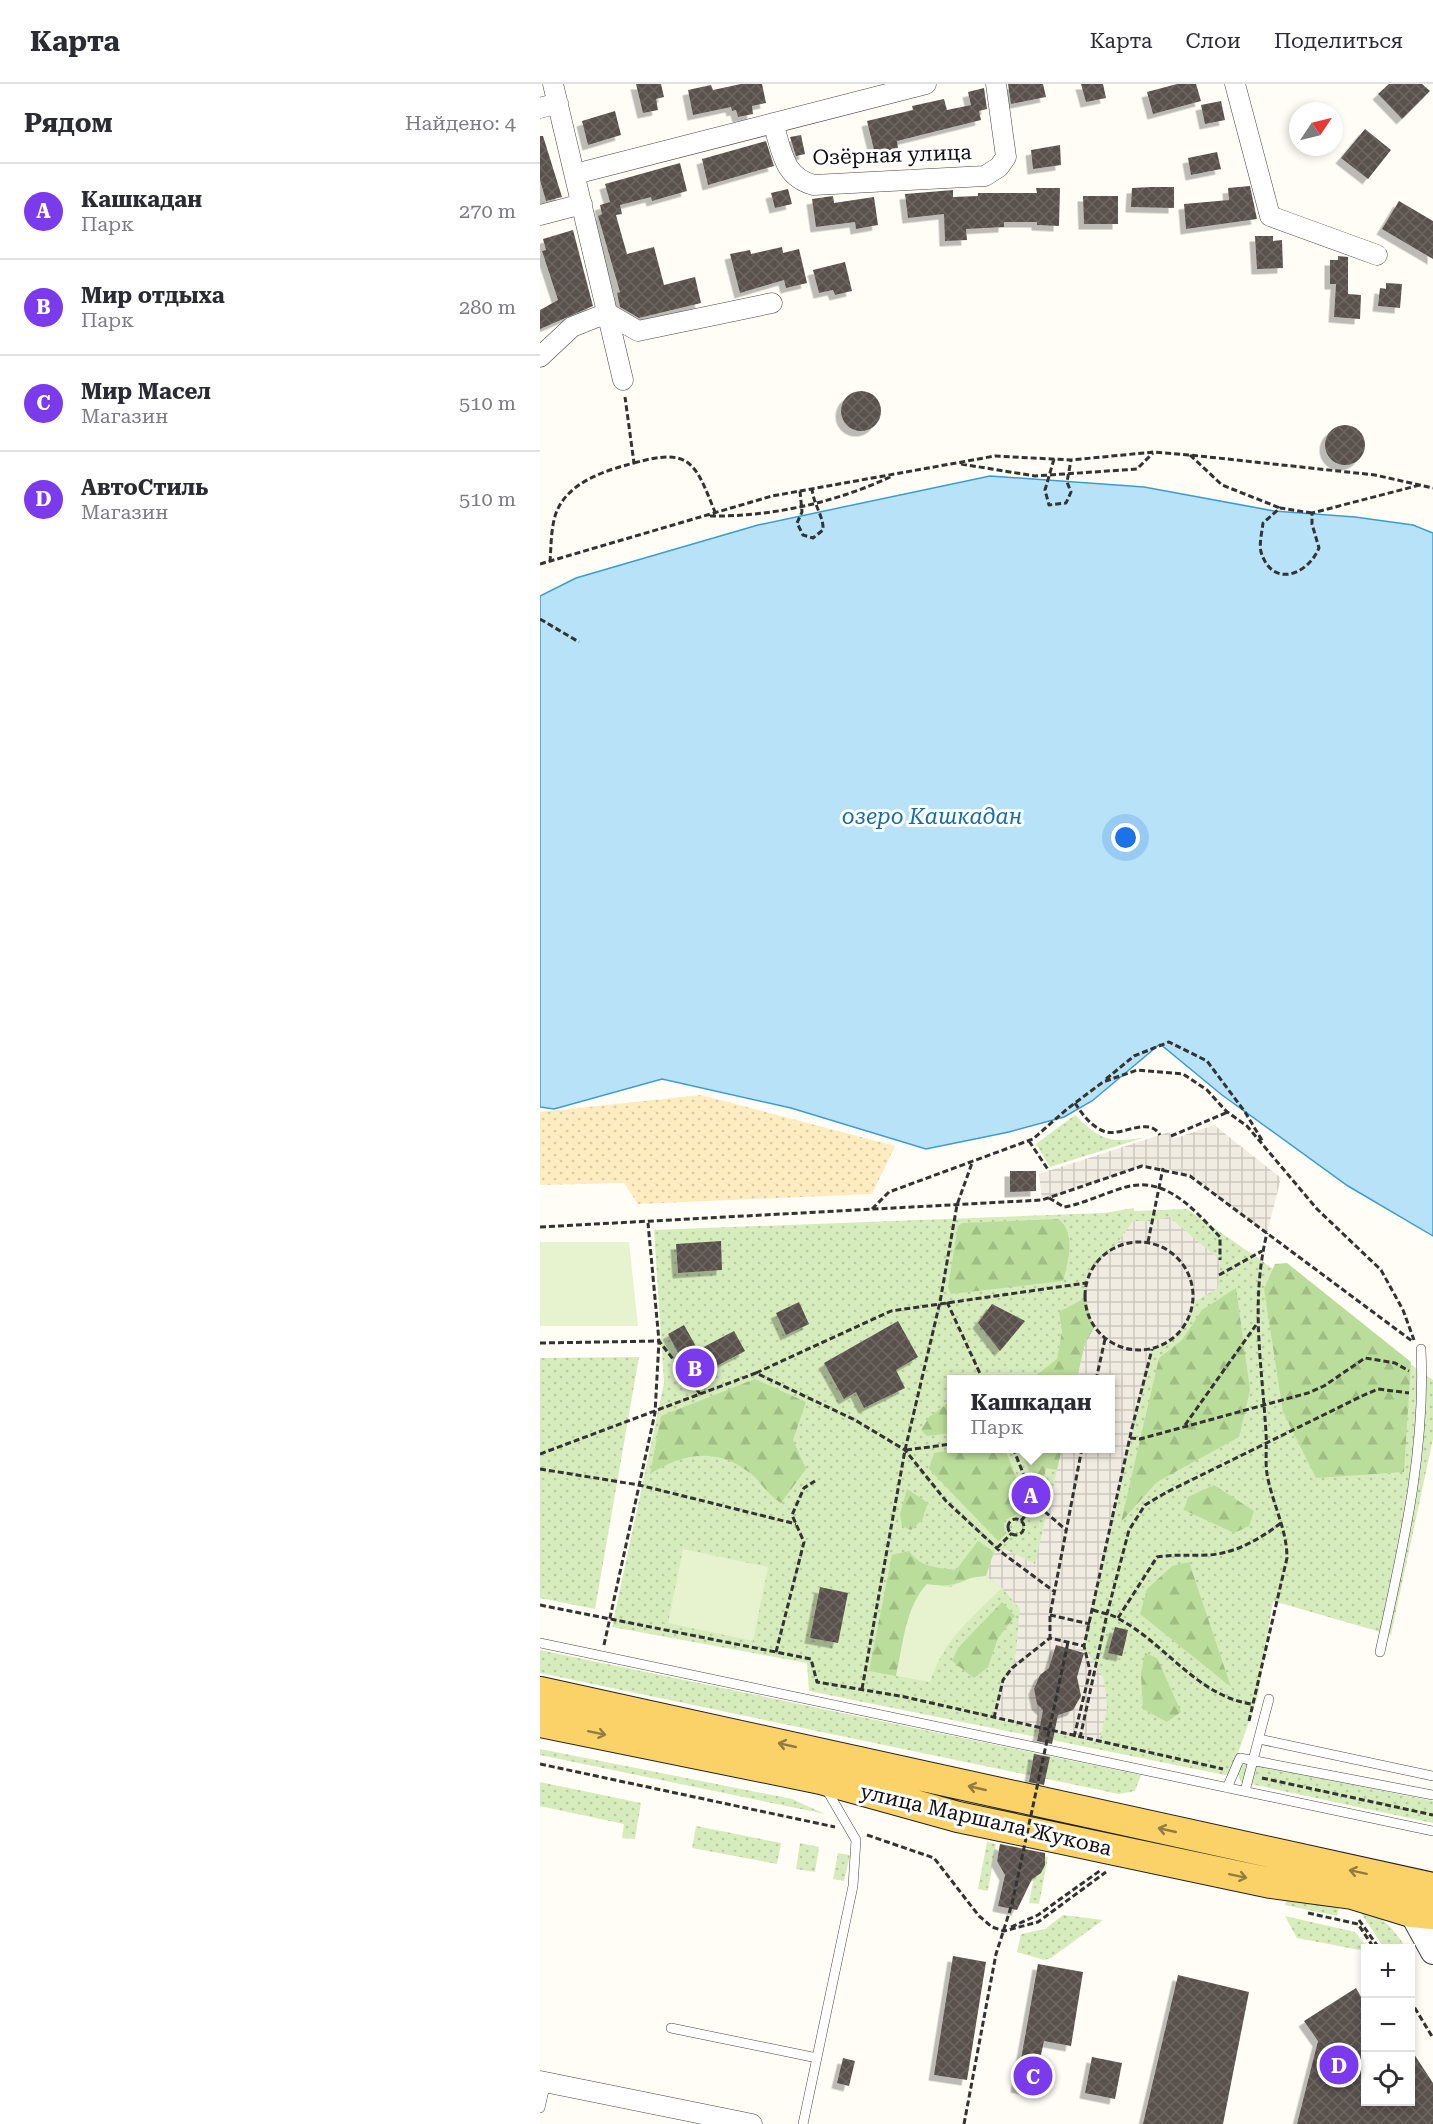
<!DOCTYPE html>
<html lang="ru">
<head>
<meta charset="utf-8">
<style>
	:root { --surface:#fff; --page:#f2f2f3; --text:#2b2b33; --muted:#7c7c81; --line:#e1e1e2; --accent:#7c3aed }
	body { margin:0; font-family:"Roboto Serif",serif; background:var(--page); color:var(--text) }
	.controls { position:absolute; right:18px; bottom:18px; display:grid; overflow:hidden; border-radius:0px; box-shadow:0 3px 9px #0003 }
	.controls button { width:54px; height:54px; display:grid; place-items:center; padding:0; border:0; border-bottom:2px solid var(--line); background:var(--surface); color:var(--text); font:30px sans-serif }
	.compass { position:absolute; left:749px; top:18px; width:54px; height:54px; border-radius:50%; background:var(--surface); box-shadow:0 3px 9px #0003; rotate:55deg }
	.you { position:absolute; left:586px; top:754px; width:21px; height:21px; margin:-15px; border:4px solid #fff; border-radius:50%; background:#1a73e8; box-shadow:0 0 0 9px #1a73e833 }
	.badge { display:grid; place-items:center; width:39px; height:39px; border-radius:50%; background:var(--accent); color:#fff; font-size:20px; font-weight:700 }
	.pin { position:absolute; translate:-50% -50%; border:3px solid #fff; box-shadow:0 2px 6px #0006 }
	.popup { position:absolute; left:407px; top:1291px; width:168px; height:78px; box-sizing:border-box; display:grid; place-content:center; border-radius:0px; background:var(--surface); filter:drop-shadow(0 2px 4px #0005); font-size:20px; white-space:nowrap; color:var(--muted) }
	.popup b { font-size:22px; color:var(--text) }
	.popup::after { content:''; position:absolute; left:50%; top:100%; margin-left:-12px; border:12px solid transparent; border-top-color:var(--surface) }
	.list { margin:0; padding:0; list-style:none }
	h2 { display:flex; justify-content:space-between; align-items:center; height:78px; margin:0; padding:0 24px; font-size:26px }
	h2 small { font-size:20px; font-weight:400; color:var(--muted) }
	.list li { display:grid; grid-template-columns:39px 1fr auto; gap:18px; align-items:center; box-sizing:border-box; height:96px; padding:0 24px; border-top:2px solid var(--line) }
	.list b { display:block; font-size:22px; white-space:nowrap }
	.list p { margin:0; font-size:20px; white-space:nowrap; color:var(--muted) }
	.list em { font-size:20px; font-style:normal; color:var(--muted) }
	.icon { flex:none; width:33px; height:33px; fill:none; stroke:currentColor; stroke-width:2; stroke-linecap:round; stroke-linejoin:round }
	.map { position:relative; flex:none; width:893px; height:2040px; overflow:hidden }
	header { display:flex; align-items:center; gap:36px; box-sizing:border-box; height:84px; padding:0 30px; background:var(--surface); border-bottom:2px solid var(--line) }
	header strong { font-size:28px }
	nav { display:flex; gap:33px; margin-inline-start:auto; font-size:21px }
	main { display:flex }
	aside { flex:1; background:var(--surface) }
	.map>svg:first-child { display:block }
	.grass { fill:url(#grass-dots); fill-rule:evenodd }
	.forest { fill:url(#forest-firs) }
	.sand { fill:url(#sand-dots) }
	.pitch { fill:#e7f2ce }
	.plaza { fill:url(#plaza-grid) }
	.water { fill:#b8e2f8; stroke:#3c9cd1; stroke-width:1.5 }
	.building { fill:url(#building-cross-hatch); filter:url(#shadow) }
	.lines { fill:none; stroke-linecap:round; stroke-linejoin:round }
	.service-casing { stroke:#444; stroke-width:10 }
	.minor-casing { stroke:#444; stroke-width:21 }
	.tertiary-casing { stroke:#444; stroke-width:26 }
	.primary-casing { stroke:#222; stroke-width:32 }
	.path { stroke:#333; stroke-width:3; stroke-dasharray:6 3; stroke-linecap:butt }
	.service { stroke:#fff; stroke-width:9 }
	.minor { stroke:#fff; stroke-width:20 }
	.tertiary { stroke:#fff; stroke-width:24 }
	.primary { stroke:#fbd268; stroke-width:30 }
	.path-bridge { stroke:#333; stroke-width:3; stroke-dasharray:6 3; stroke-linecap:butt }
	.oneway { stroke:#927b41 }
	.labels { text-anchor:middle; dominant-baseline:central; stroke-width:6; stroke-linejoin:round; paint-order:stroke }
	.street-label { font-size:21px; fill:#111; stroke:#fff }
	.water-label { font-size:22px; font-style:italic; fill:#156da8; stroke:#fff }
</style>
</head>
<body>
<header>
<strong>Карта</strong>
<nav><a>Карта</a><a>Слои</a><a>Поделиться</a></nav>
</header>
<main>
<aside>
<h2>Рядом<small>Найдено: 4</small></h2>
<ul class="list">
<li><span class="badge">A</span><div><b>Кашкадан</b><p>Парк</p></div><em>270 m</em></li>
<li><span class="badge">B</span><div><b>Мир отдыха</b><p>Парк</p></div><em>280 m</em></li>
<li><span class="badge">C</span><div><b>Мир Масел</b><p>Магазин</p></div><em>510 m</em></li>
<li><span class="badge">D</span><div><b>АвтоСтиль</b><p>Магазин</p></div><em>510 m</em></li>
</ul>
</aside>
<div class="map">
<svg width="893" height="2040" viewBox="0 0 893 2040">
	<defs>
		<pattern id="grass-dots" width="8" height="8" patternUnits="userSpaceOnUse" patternTransform="scale(1.5)"><rect width="8" height="8" fill="#d7ecbc"/><path d="M2 2h.1M6 6h.1" fill="none" stroke="#b8c9a1" stroke-width="1.8" stroke-linecap="round"/></pattern>
		<pattern id="forest-firs" width="22" height="20" patternUnits="userSpaceOnUse" patternTransform="scale(1.5)"><rect width="22" height="20" fill="#bbdd9b"/><path d="M5 1l3.5 6h-7zM16 11l3.5 6h-7z" fill="#a0bd84"/></pattern>
		<pattern id="sand-dots" width="8" height="8" patternUnits="userSpaceOnUse" patternTransform="scale(1.5)"><rect width="8" height="8" fill="#fcecc0"/><path d="M2 2h.1M6 6h.1" fill="none" stroke="#d7c9a4" stroke-width="1.8" stroke-linecap="round"/></pattern>
		<pattern id="plaza-grid" width="8" height="8" patternUnits="userSpaceOnUse" patternTransform="scale(1.5)"><rect width="8" height="8" fill="#f1ece1"/><path d="M0 4h8M4 0v8" fill="none" stroke="#cec9c0"/></pattern>
		<pattern id="building-cross-hatch" width="8" height="8" patternUnits="userSpaceOnUse" patternTransform="scale(1.5)"><rect width="8" height="8" fill="#5a514d"/><path d="M0 0l8 8M0 8l8-8" fill="none" stroke="#6d6662"/></pattern>
		<filter id="shadow"><feDropShadow dx="-5.5" dy="5.5" stdDeviation="0" flood-color="#0004"/></filter>
	</defs>
	<rect width="100%" height="100%" fill="#fffdf5"/>
	<path class="grass" d="M 535,1031 C 560,1056 570,1060 606,1053 L 510,1083 L 496,1060 Z
		M 594,1124 L 594,1127 L 647,1125 L 893,1296 L 893,1355 L 851,1551 L 733,1517 L 718,1612 L 690,1692 L 269,1607 L 267,1579 L 72,1543 L 124,1299 L 114,1146 L 564,1129 ZM 412,1296 L 570,1296 L 570,1364 L 412,1364 Z
		M 99,1273 L 55,1525 L 0,1514 L 0,1274 Z
		M 0,1566 L 601,1691 L 595,1707 L 579,1710 L 0,1589 Z
		M 0,1665 L 252,1715 L 285,1730 L 0,1671 Z
		M 704,1679 L 893,1717 L 893,1739 L 701,1698 L 697,1688 Z
		M 0,1698 L 101,1719 L 95,1755 L 82,1754 L 84,1740 L 0,1722 Z
		M 156,1742 L 241,1759 L 237,1780 L 152,1764 Z
		M 447,1758 L 456,1760 L 448,1807 L 438,1805 Z
		M 260,1759 L 279,1763 L 275,1788 L 256,1785 Z
		M 298,1769 L 310,1771 L 304,1797 L 293,1795 Z
		M 498,1771 L 508,1773 L 499,1820 L 489,1819 Z
		M 747,1814 L 799,1824 L 797,1832 L 745,1821 Z
		M 821,1829 C 841,1828 856,1848 866,1864 L 844,1864 Z
		M 523,1831 L 563,1836 L 511,1874 L 504,1876 L 477,1868 L 481,1850 L 505,1845 Z
		M 745,1832 L 815,1848 L 828,1864 L 825,1867 L 757,1854 Z"/>
	<path class="forest" d="M 518,1135 C 537,1149 528,1177 523,1197 L 411,1210 L 408,1203 L 418,1142 L 423,1139 Z
		M 747,1179 L 871,1278 L 864,1388 L 776,1394 L 743,1328 L 724,1205 L 735,1180 Z
		M 696,1204 L 710,1306 L 699,1353 L 617,1398 L 581,1438 L 619,1274 L 642,1256 L 662,1226 Z
		M 545,1214 L 555,1243 L 545,1260 L 537,1295 L 490,1296 L 517,1275 L 522,1247 L 519,1228 Z
		M 215,1295 L 266,1318 L 253,1356 L 266,1385 L 241,1419 C 224,1408 221,1396 207,1387 C 175,1363 141,1370 110,1390 L 121,1332 Z
		M 411,1317 L 411,1349 L 387,1352 L 381,1346 L 389,1333 Z
		M 426,1364 L 465,1365 L 487,1420 L 480,1428 L 464,1437 L 465,1451 L 458,1457 L 389,1385 L 394,1369 Z
		M 481,1365 L 522,1365 L 517,1386 L 506,1384 L 499,1415 Z
		M 674,1401 L 714,1427 L 709,1442 L 694,1449 L 644,1426 L 648,1413 Z
		M 367,1405 L 388,1419 L 382,1436 L 371,1446 L 362,1442 L 360,1430 Z
		M 438,1457 L 454,1468 L 446,1492 C 427,1492 416,1504 397,1501 L 367,1538 L 356,1592 L 329,1587 L 352,1471 L 369,1467 C 381,1484 396,1483 416,1486 Z
		M 649,1478 L 691,1603 L 600,1530 L 607,1505 L 632,1482 Z
		M 462,1518 L 475,1532 L 458,1554 L 448,1583 L 434,1594 L 412,1577 L 418,1564 Z
		M 605,1569 L 617,1574 L 641,1628 L 627,1638 L 603,1625 L 601,1590 Z"/>
	<path class="sand" d="M 161,1011 L 355,1062 L 332,1110 L 98,1120 L 84,1099 L 0,1101 L 0,1028 Z"/>
	<path class="pitch" d="M 0,1158 L 89,1158 L 98,1242 L 0,1242 Z
		M 143,1465 L 228,1483 L 213,1557 L 128,1539 Z
		M 446,1492 L 462,1504 C 433,1532 402,1558 390,1598 L 356,1592 C 363,1562 365,1523 387,1500 L 410,1503 L 431,1494 Z"/>
	<path class="plaza" d="M 674,1041 L 741,1094 L 727,1149 L 650,1092 L 623,1084 L 602,1082 L 502,1116 L 499,1090 L 629,1048 L 633,1055 Z
		M 629,1133 L 680,1176 L 678,1204 L 654,1218 L 649,1234 L 640,1248 L 628,1259 L 612,1265 L 544,1562 L 563,1593 L 566,1611 L 567,1625 L 559,1659 L 454,1634 L 463,1596 L 472,1584 L 476,1568 L 480,1525 L 462,1504 L 446,1492 L 454,1468 L 465,1465 L 495,1480 L 522,1365 L 570,1364 L 570,1296 L 537,1295 L 545,1260 L 554,1244 L 545,1214 L 546,1199 L 553,1184 L 563,1172 L 573,1165 L 593,1137 L 612,1137 Z"/>
	<path class="water" d="M 450,392 L 604,403 L 734,427 L 815,433 L 873,441 L 893,449 L 893,1152 L 808,1102 L 682,1011 L 620,960 L 552,1017 L 524,1033 L 469,1048 L 386,1065 L 251,1024 L 122,995 L 14,1025 L 0,1023 L 0,512 L 36,494 L 218,441 Z"/>
	<path class="building" d="M 96,0 L 121,0 L 124,13 L 116,15 L 118,26 L 103,29 Z
		M 201,0 L 222,0 L 226,19 L 212,22 L 213,30 L 198,33 L 196,26 L 192,27 L 191,23 L 153,31 L 148,6 L 171,1 L 173,6 Z
		M 468,0 L 503,0 L 506,13 L 471,20 Z
		M 541,0 L 563,0 L 566,14 L 546,18 Z
		M 637,0 L 656,0 L 661,17 L 613,30 L 607,8 Z
		M 849,0 L 882,0 L 890,7 L 862,35 L 838,10 Z
		M 444,4 L 447,25 L 439,27 L 441,36 L 357,57 L 358,64 L 335,70 L 327,37 L 373,26 L 372,22 L 404,15 L 407,26 L 431,21 L 428,8 Z
		M 681,17 L 685,36 L 665,40 L 661,21 Z
		M 75,27 L 81,51 L 48,61 L 42,37 Z
		M 825,45 L 851,66 L 828,95 L 801,74 Z
		M 261,51 L 265,70 L 256,72 L 250,53 Z
		M 0,52 L 3,52 L 22,113 L 6,117 L 0,96 Z
		M 226,57 L 234,82 L 168,101 L 162,75 Z
		M 520,61 L 521,81 L 493,85 L 491,66 Z
		M 677,68 L 681,85 L 651,91 L 648,74 Z
		M 140,79 L 147,107 L 112,117 L 111,113 L 80,121 L 82,130 L 76,131 L 77,135 L 87,170 L 114,163 L 124,201 L 155,193 L 161,219 L 99,234 L 80,223 L 77,209 L 80,208 L 58,132 L 62,130 L 60,121 L 70,118 L 65,100 Z
		M 710,102 L 717,135 L 646,145 L 644,120 L 689,116 L 688,104 Z
		M 611,103 L 634,103 L 634,124 L 591,123 L 592,104 Z
		M 496,104 L 520,104 L 519,142 L 497,141 L 497,138 L 464,138 L 464,143 L 426,145 L 427,156 L 405,157 L 404,130 L 368,134 L 365,110 L 413,106 L 413,113 L 438,112 L 438,109 L 497,109 Z
		M 248,105 L 252,120 L 235,124 L 231,109 Z
		M 293,112 L 294,119 L 334,113 L 338,141 L 316,145 L 315,138 L 276,143 L 272,115 Z
		M 543,112 L 578,112 L 578,140 L 544,140 Z
		M 859,117 L 893,137 L 893,175 L 842,145 Z
		M 33,146 L 53,222 L 0,245 L 0,226 L 18,216 L 2,167 L 6,166 L 3,155 Z
		M 715,152 L 733,152 L 733,157 L 742,156 L 743,184 L 717,185 Z
		M 242,163 L 243,169 L 259,165 L 267,199 L 246,204 L 244,196 L 200,209 L 190,170 L 210,166 L 211,170 Z
		M 798,172 L 808,173 L 808,210 L 821,211 L 820,235 L 794,233 L 796,200 L 790,200 L 790,176 L 798,176 Z
		M 305,178 L 312,207 L 295,211 L 293,206 L 279,209 L 273,186 Z
		M 846,199 L 862,200 L 860,224 L 838,222 L 840,204 L 846,205 Z
		M301 327a20 20 0 1 1 40 0a20 20 0 1 1-40 0Z
		M785 361a20 20 0 1 1 40 0a20 20 0 1 1-40 0Z
		M 470,1087 L 496,1087 L 496,1107 L 470,1108 Z
		M 181,1157 L 182,1186 L 138,1189 L 136,1160 Z
		M 259,1218 L 269,1240 L 246,1251 L 236,1229 Z
		M 452,1220 L 485,1237 L 460,1267 L 438,1239 Z
		M 358,1237 L 378,1273 L 356,1286 L 365,1304 L 324,1324 L 316,1308 L 304,1315 L 284,1279 Z
		M 144,1241 L 158,1266 L 194,1247 L 205,1267 L 152,1295 L 128,1250 Z
		M 280,1503 L 308,1509 L 298,1559 L 270,1554 Z
		M 575,1543 L 588,1546 L 582,1572 L 568,1569 Z
		M 516,1561 L 544,1569 L 537,1593 L 541,1612 L 533,1626 L 518,1631 L 512,1660 L 497,1657 L 503,1626 L 497,1620 L 494,1605 L 500,1591 L 509,1584 Z
		M 494,1670 L 510,1673 L 504,1701 L 489,1698 Z
		M 460,1760 L 505,1769 L 505,1781 L 501,1789 L 492,1795 L 477,1826 L 458,1822 L 465,1791 L 457,1777 Z
		M 413,1872 L 446,1878 L 427,1996 L 394,1991 Z
		M 498,1880 L 543,1888 L 531,1962 L 504,1957 L 493,2007 L 476,2003 Z
		M 638,1891 L 709,1908 L 683,2040 L 603,2040 Z
		M 816,1904 L 825,1920 L 825,2018 L 870,2018 L 870,1964 L 893,1999 L 893,2040 L 757,2040 L 778,1957 L 764,1937 Z
		M 552,1973 L 582,1979 L 575,2015 L 545,2009 Z
		M 303,1974 L 315,1977 L 309,2002 L 297,1999 Z"/>
	<g class="lines">
		<defs>
			<path id="service" d="M 0,1559 L 893,1747
				M 840,1568 C 862,1467 886,1369 881,1265
				M 719,1655 L 893,1692
				M 687,1704 L 700,1674 L 893,1711
				M 705,1707 L 729,1615
				M 131,1944 L 277,1974
				M 0,2024 L 6,1998
				M 263,2040 L 313,1802 L 316,1756 L 285,1703"/>
			<path id="minor" d="M 13,0 L 83,296
				M 695,0 L 730,132 L 837,171
				M 0,24 L 18,19
				M 233,39 C 242,67 243,93 274,101 L 445,92 L 459,83 L 466,73 L 456,0
				M 35,90 L 386,0
				M 0,131 L 42,120
				M 0,273 L 32,243 L 67,229 L 98,247 L 232,219
				M 0,1997 L 212,2040"/>
			<path id="tertiary" d="M 873,1813 L 871,1828 L 893,1868"/>
			<path id="primary" d="M 0,1608 L 893,1804
				M 0,1638 L 281,1695 L 418,1733 L 731,1799 L 812,1810 L 871,1828 L 893,1830"/>
		</defs>
		<use href="#service" class="service-casing"/>
		<use href="#minor" class="minor-casing"/>
		<use href="#tertiary" class="tertiary-casing"/>
		<use href="#primary" class="primary-casing"/>
		<path class="path" d="M 650,371 L 682,401 L 740,424
			M 514,375 L 505,406 L 509,421 L 526,419 L 531,408 L 527,398 L 531,376
			M 94,379 C 151,363 155,379 175,428
			M 421,380 L 495,392 L 597,385 L 613,369
			M 260,407 L 262,428 L 257,439 L 263,451 L 273,454 L 283,446 C 284,433 274,422 272,405
			M 772,429 L 740,424 L 723,439 C 722,448 719,459 721,468 C 732,504 767,492 779,464 L 772,440 L 772,429 L 880,401
			M 170,432 C 231,433 298,418 352,392
			M 10,478 C 11,464 11,449 14,436 C 22,400 63,387 94,379 L 85,313
			M 0,480 L 232,412 L 455,372 L 531,376 L 614,368 L 650,371 L 835,391 L 893,404
			M 0,535 L 39,558
			M 566,995 L 594,972 L 629,958 L 667,977 L 705,1028 L 723,1058
			M 535,1019 C 542,1030 552,1044 566,1048 C 583,1052 609,1032 620,1051
			M 631,1052 L 688,1028
			M 489,1057 L 509,1087
			M 509,1114 L 524,1123 C 547,1119 568,1107 590,1102 C 629,1094 657,1129 680,1153 L 680,1176
			M 332,1125 L 349,1108 L 493,1055 L 527,1025 L 563,998 L 597,986 L 643,990 L 667,1006 L 686,1027 L 707,1042 L 777,1125 L 841,1186 L 863,1226 L 874,1256
			M 0,1143 L 502,1116 L 602,1082 L 650,1092 L 872,1257
			M545 1212a54 54 0 1 1 108 0a54 54 0 1 1-108 0Z
			M 608,1158 L 623,1084
			M 679,1191 L 722,1167
			M 407,1218 L 443,1296
			M 0,1259 L 119,1257 L 161,1311
			M 216,1289 L 351,1227 L 546,1199
			M 556,1296 L 565,1255
			M 645,1341 L 716,1241
			M 590,1354 L 600,1355 L 768,1309 L 784,1302 L 825,1274 L 855,1279 L 869,1287
			M 473,1364 L 495,1419 L 526,1446
			M 542,1364 L 510,1531 L 510,1554 L 544,1562 L 592,1344 L 612,1265
			M 366,1366 L 412,1360
			M 0,1370 L 216,1289 L 315,1336 L 365,1366 L 406,1417 L 461,1468 L 515,1508
			M 0,1385 L 99,1401 L 256,1440
			M468 1443a8 8 0 1 1 16 0a8 8 0 1 1-16 0Z
			M 481,1437 L 495,1419
			M 457,1464 L 472,1449
			M 0,1521 L 271,1575 L 277,1598 L 365,1613 L 683,1685
			M 553,1526 C 561,1529 572,1530 579,1535 C 626,1560 656,1611 711,1620
			M 510,1531 L 550,1540
			M 578,1534 L 617,1473 C 635,1470 651,1472 669,1471 C 696,1469 720,1455 741,1439
			M 64,1561 L 115,1329 L 119,1257 L 108,1139
			M 236,1568 L 264,1458 L 252,1431 L 264,1404 L 275,1397
			M 521,1591 L 528,1558
			M 322,1605 L 365,1366 L 400,1218 L 417,1121 L 432,1079
			M 454,1634 L 463,1596 L 472,1584 L 510,1554
			M 709,1637 L 747,1474 C 747,1445 732,1419 727,1390 C 725,1377 727,1363 726,1349 C 722,1280 710,1219 727,1149
			M 534,1653 L 550,1587 L 544,1562
			M 540,1654 L 567,1530 L 589,1446 L 605,1421 L 627,1408 L 822,1312 L 838,1305 L 869,1309
			M 0,1680 L 295,1743
			M 722,1694 L 893,1731
			M 327,1751 L 394,1774 L 439,1832 L 452,1843 L 464,1847 L 498,1838 L 566,1788
			M 768,1829 L 818,1840 L 834,1864
			M 819,1836 L 839,1864
			M 471,1843 L 498,1831 L 561,1786
			M 870,1916 L 893,1954
			M 424,2040 L 456,1870 L 472,1820"/>
		<use href="#service" class="service"/>
		<use href="#minor" class="minor"/>
		<use href="#tertiary" class="tertiary"/>
		<use href="#primary" class="primary"/>
		<path class="path-bridge" d="M 472,1820 L 521,1591"/>
	</g>
	<defs><path id="oneway-shaft" d="M-6 0H5M1.5-3L5.5 0L1.5 3" fill="none" stroke-width="1.6" stroke-linecap="round" stroke-linejoin="round" transform="scale(1.5)"/></defs>
	<g class="oneway">
		<use href="#oneway-shaft" transform="translate(57 1649) rotate(12)"/>
		<use href="#oneway-shaft" transform="translate(247 1661) rotate(-167)"/>
		<use href="#oneway-shaft" transform="translate(437 1704) rotate(-167)"/>
		<use href="#oneway-shaft" transform="translate(627 1746) rotate(-167)"/>
		<use href="#oneway-shaft" transform="translate(818 1788) rotate(-168)"/>
		<use href="#oneway-shaft" transform="translate(698 1792) rotate(12)"/>
	</g>
	<g class="labels">
		<g class="street-label">
			<text transform="translate(352 71) rotate(-2)">Озёрная улица</text>
			<text transform="translate(446 1736) rotate(13)">улица Маршала Жукова</text>
		</g>
		<g class="water-label">
			<text x="392" y="732">озеро Кашкадан</text>
		</g>
	</g>
</svg>
<div class="controls">
<button>+</button>
<button>−</button>
<button><svg class="icon" aria-label="locate" viewBox="0 0 24 24"><circle cx="12" cy="12" r="6"/><path d="M12 2v4M12 18v4M2 12h4M18 12h4"/></svg></button>
</div>
<svg class="compass" viewBox="-18 -18 36 36"><path d="M0-13l5 13h-10z" fill="#e53935"/><path d="M0 13l5-13h-10z" fill="#7c7c81"/></svg>
<div class="you"></div>
<div class="pin badge" style="left:491px;top:1411px">A</div>
<div class="popup"><b>Кашкадан</b>Парк</div>
<div class="pin badge" style="left:155px;top:1284px">B</div>
<div class="pin badge" style="left:493px;top:1992px">C</div>
<div class="pin badge" style="left:799px;top:1981px">D</div>
</div>
</main>
</body>
</html>
